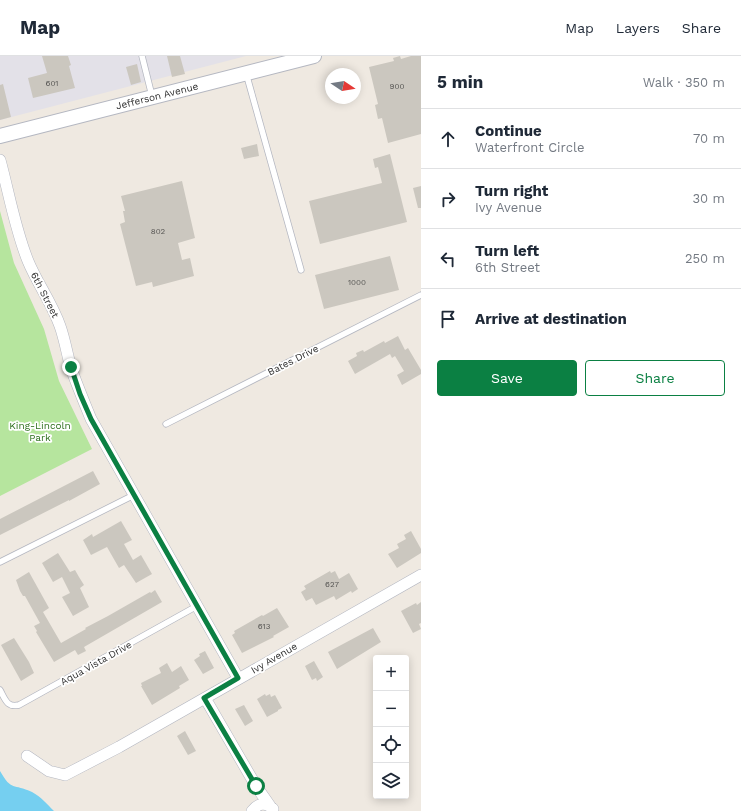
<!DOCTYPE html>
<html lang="en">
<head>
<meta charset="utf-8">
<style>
	:root { --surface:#fff; --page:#f6f6f7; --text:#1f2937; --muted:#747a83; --line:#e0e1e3; --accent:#0b8043 }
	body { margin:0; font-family:"Work Sans",sans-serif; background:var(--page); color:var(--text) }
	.controls { position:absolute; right:12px; bottom:12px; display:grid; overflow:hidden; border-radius:4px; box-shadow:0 2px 10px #0003 }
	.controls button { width:36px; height:36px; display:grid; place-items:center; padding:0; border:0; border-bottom:1px solid var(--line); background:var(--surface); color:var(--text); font:20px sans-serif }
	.compass { position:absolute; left:325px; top:12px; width:36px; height:36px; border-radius:50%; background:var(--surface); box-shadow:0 2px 10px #0003; rotate:102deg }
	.stop { position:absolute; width:12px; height:12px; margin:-9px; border:3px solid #0b8043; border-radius:50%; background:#fff }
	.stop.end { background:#0b8043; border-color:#fff; box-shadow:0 1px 4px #0008 }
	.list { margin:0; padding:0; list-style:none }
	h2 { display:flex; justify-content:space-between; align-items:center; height:52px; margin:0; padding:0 16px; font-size:17px }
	h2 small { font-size:13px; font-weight:400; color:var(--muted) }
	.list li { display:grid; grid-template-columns:26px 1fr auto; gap:12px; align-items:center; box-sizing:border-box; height:60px; padding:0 16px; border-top:1px solid var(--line) }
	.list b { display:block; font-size:15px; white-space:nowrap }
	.list p { margin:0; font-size:13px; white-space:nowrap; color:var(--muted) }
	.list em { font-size:13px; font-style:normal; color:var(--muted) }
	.actions { display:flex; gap:8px; padding:12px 16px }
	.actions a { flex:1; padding:9px 0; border:1px solid var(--accent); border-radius:4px; text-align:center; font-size:14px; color:var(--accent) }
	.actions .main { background:var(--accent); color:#fff }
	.icon { flex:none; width:22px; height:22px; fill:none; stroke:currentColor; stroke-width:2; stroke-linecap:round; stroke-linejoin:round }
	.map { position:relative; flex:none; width:421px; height:755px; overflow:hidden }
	header { display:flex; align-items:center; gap:24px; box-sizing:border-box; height:56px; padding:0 20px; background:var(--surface); border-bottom:1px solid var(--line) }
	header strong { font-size:19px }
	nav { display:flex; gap:22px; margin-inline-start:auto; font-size:14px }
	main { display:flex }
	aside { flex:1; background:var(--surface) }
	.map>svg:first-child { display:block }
	.industrial { fill:#e3e1e8 }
	.green { fill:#b6e59e }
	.water { fill:#75cff0 }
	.building { fill:#cbc7bf }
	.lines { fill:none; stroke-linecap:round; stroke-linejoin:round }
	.service-casing { stroke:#b4b7c1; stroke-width:7 }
	.minor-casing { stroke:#b4b7c1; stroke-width:12 }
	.tertiary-casing { stroke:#b4b7c1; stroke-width:16 }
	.service { stroke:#fff; stroke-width:5.5 }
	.minor { stroke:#fff; stroke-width:11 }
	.tertiary { stroke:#fff; stroke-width:14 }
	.route { stroke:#0b8043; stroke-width:5 }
	.labels { text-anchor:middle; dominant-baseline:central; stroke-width:3.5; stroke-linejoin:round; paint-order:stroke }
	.number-label { font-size:8px; fill:#555452 }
	.street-label { font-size:10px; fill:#2e2e2e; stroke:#fff }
	.park-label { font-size:10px; fill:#2c6e1b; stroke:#fff }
</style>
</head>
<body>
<header>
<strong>Map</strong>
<nav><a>Map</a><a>Layers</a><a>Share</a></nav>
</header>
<main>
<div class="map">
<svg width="421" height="755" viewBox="0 0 421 755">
	<rect width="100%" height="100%" fill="#efe9e1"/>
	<path class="industrial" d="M 0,0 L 246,0 L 0,64 Z"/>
	<path class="green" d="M 0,155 L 14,207 L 44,273 L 59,325 L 92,393 L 0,440 Z"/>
	<path class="water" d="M 0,715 C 12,736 13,727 32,736 C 41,741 47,748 54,755 L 0,755 Z"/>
	<path class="building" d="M 42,0 L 68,0 L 71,9 L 69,10 L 75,32 L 33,42 L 28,22 L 47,17 Z
		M 167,0 L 180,0 L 185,18 L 172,21 Z
		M 400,0 L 401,3 L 411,0 L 421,0 L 421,78 L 388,87 L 382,62 L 378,63 L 375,49 L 378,48 L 369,11 L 394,5 L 393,2 Z
		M 137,8 L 141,26 L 131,29 L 126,11 Z
		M 3,28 L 11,61 L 0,64 L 0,29 Z
		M 257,88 L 259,100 L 244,103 L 241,92 Z
		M 390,98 L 407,166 L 320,188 L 309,145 L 382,127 L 378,111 L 375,112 L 373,103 Z
		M 182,125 L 195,182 L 178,187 L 182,204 L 190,202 L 194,220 L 153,231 L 152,226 L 136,230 L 120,168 L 125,166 L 123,155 L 125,155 L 121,140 Z
		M 421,130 L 421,152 L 418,152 L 413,132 Z
		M 390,200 L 399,234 L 324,253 L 315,219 Z
		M 398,280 L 405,294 L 408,292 L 421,314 L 421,318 L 402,329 L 397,319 L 404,315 L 395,300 L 392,302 L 390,298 L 355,318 L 348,305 L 357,300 L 356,297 L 363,294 L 364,296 L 384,285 L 385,287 Z
		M 93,415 L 100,428 L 69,445 L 69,444 L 0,479 L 0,463 Z
		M 121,465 L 132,484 L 124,488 L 133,504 L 141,499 L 152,518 L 136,527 L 124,509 L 119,512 L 107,491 L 91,499 L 83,484 L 92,478 L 93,481 Z
		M 411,475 L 421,493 L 421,497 L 397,512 L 388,498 L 399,492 L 397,488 L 406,483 L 404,479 Z
		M 58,497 L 70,516 L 75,514 L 79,521 L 84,529 L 80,532 L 89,551 L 73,560 L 62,541 L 70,537 L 62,521 L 53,526 L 42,507 Z
		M 330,515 L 331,517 L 335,515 L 339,523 L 349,517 L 358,533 L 352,537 L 351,535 L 336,544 L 334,540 L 316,549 L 312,542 L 306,545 L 301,536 L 306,533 L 304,530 Z
		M 29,516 L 49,552 L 43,556 L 61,587 L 86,573 L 85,572 L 108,560 L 150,536 L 151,537 L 155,534 L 162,546 L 84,591 L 86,595 L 78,599 L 75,594 L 54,606 L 36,576 L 37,575 L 34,570 L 40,567 L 25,540 L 23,540 L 20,535 L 16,524 Z
		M 421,546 L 421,567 L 419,568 L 421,573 L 413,577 L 401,555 L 416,547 L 417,549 Z
		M 277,552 L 289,571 L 273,580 L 274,581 L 242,597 L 232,579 L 235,577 L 234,575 L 262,559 L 263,560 Z
		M 373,572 L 381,586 L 337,613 L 328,596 Z
		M 14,582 L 29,606 L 34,617 L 21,625 L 1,589 Z
		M 205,595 L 214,612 L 203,618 L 194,604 L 200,600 L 199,598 Z
		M 314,605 L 323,621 L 317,625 L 316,622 L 312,624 L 305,610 Z
		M 167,607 L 172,616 L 181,610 L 189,624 L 179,630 L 180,632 L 152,649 L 141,630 L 142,630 L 141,627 L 161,617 L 159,612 Z
		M 265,638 L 266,640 L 270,638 L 271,641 L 275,639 L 282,652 L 278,654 L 278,655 L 267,661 L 257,643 Z
		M 244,649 L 253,665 L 245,670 L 235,653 Z
		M 185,675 L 196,695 L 188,699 L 177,680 Z"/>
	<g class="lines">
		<defs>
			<path id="service" d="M 142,0 L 152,40
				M 246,17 L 301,214
				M 166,368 L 421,239
				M 0,506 L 134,439
				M 0,634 C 5,643 7,652 19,649 L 197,550"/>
			<path id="minor" d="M 0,104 C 9,137 15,173 28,205 C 37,227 52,247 60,270 C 65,284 67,298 71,312 C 77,329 84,346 91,363 L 238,622
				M 205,642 L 256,730 L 270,750
				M 27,700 L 49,715 L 65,719 L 119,691 L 421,519
				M 252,755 C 258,747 266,746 273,753"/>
			<path id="tertiary" d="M 0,80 L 314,0"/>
		</defs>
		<use href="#service" class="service-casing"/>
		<use href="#minor" class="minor-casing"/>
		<use href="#tertiary" class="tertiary-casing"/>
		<use href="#service" class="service"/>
		<use href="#minor" class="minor"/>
		<use href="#tertiary" class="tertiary"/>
	</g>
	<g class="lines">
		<path class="route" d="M 71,311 L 80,338 L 91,363 L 238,622 L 204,642 L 256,730"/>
	</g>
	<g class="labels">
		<g class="number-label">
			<text x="52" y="27">601</text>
			<text x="397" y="30">900</text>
			<text x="158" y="175">802</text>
			<text x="357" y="226">1000</text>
			<text x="332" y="528">627</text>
			<text x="264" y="570">613</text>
		</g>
		<g class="street-label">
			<text transform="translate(157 40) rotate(-14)">Jefferson Avenue</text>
			<text transform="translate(45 239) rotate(63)">6th Street</text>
			<text transform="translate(293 304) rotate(-27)">Bates Drive</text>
			<text transform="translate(274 602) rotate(-30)">Ivy Avenue</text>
			<text transform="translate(96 607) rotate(-29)">Aqua Vista Drive</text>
		</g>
		<g class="park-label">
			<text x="40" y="369">King-Lincoln<tspan x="40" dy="12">Park</tspan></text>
		</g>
	</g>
</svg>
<div class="controls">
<button>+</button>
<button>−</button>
<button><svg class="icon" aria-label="locate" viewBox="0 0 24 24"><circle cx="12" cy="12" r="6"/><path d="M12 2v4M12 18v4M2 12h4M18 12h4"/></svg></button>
<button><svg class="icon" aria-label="layers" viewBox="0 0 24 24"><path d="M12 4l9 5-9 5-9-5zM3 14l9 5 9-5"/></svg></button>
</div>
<svg class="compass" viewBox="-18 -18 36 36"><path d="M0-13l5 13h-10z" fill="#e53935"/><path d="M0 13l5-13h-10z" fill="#747a83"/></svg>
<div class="stop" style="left:256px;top:730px"></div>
<div class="stop end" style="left:71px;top:311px"></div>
</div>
<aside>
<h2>5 min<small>Walk · 350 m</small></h2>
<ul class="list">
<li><svg class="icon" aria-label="ahead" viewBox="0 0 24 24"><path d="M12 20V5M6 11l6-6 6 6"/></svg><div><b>Continue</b><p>Waterfront Circle</p></div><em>70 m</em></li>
<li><svg class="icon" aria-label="right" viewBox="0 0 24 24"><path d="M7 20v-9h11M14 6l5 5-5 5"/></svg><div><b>Turn right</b><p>Ivy Avenue</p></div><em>30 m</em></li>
<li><svg class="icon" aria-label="left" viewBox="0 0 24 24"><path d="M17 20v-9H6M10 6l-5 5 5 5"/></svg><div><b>Turn left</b><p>6th Street</p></div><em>250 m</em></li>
<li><svg class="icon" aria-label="arrive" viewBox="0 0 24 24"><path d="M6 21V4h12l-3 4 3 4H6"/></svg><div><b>Arrive at destination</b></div></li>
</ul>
<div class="actions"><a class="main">Save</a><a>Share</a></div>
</aside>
</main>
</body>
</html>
